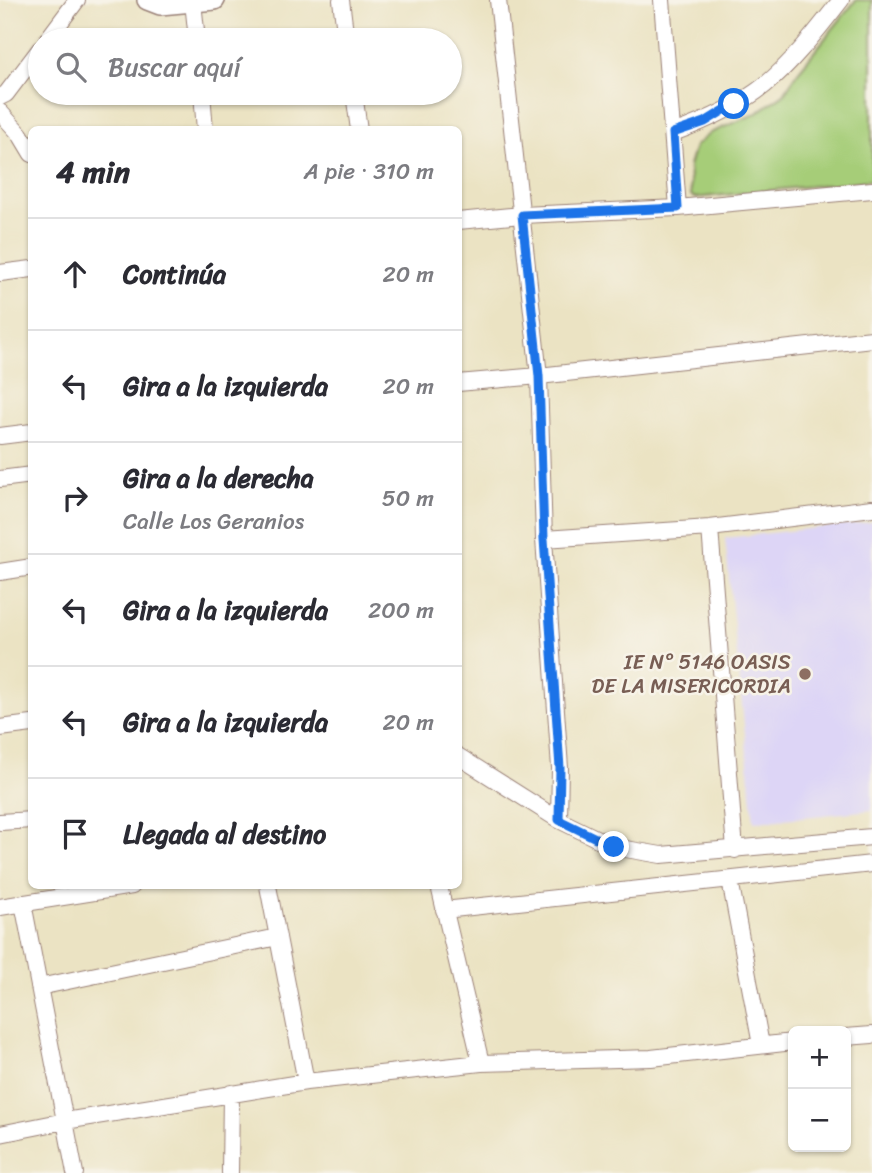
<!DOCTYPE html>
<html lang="es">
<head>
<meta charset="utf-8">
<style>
	:root { --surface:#fff; --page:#f7f7f7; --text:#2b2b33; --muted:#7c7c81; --line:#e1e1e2 }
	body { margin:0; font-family:Sriracha,sans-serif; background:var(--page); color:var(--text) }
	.controls { position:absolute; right:21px; bottom:21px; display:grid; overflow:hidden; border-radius:10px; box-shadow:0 2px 5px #0004 }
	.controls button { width:63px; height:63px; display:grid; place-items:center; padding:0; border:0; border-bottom:2px solid var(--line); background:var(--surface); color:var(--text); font:35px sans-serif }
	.stop { position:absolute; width:21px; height:21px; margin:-16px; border:5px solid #1a73e8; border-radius:50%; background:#fff }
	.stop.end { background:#1a73e8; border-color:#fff; box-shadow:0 2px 7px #0008 }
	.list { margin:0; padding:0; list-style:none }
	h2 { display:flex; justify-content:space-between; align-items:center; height:91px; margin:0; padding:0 28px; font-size:30px }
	h2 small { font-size:23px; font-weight:400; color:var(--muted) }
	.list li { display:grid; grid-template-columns:46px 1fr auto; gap:21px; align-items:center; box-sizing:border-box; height:112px; padding:0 28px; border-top:2px solid var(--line) }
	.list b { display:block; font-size:26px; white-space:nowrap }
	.list p { margin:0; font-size:23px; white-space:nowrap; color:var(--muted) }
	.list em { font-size:23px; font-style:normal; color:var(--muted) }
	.icon { flex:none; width:38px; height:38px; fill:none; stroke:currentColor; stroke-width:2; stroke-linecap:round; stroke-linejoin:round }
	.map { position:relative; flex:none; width:872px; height:1173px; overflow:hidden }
	.search { position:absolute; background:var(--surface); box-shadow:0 2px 5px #0004; left:28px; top:28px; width:434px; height:77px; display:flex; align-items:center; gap:18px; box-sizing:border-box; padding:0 24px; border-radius:38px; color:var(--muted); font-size:26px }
	.panel { position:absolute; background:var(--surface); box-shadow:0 2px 5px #0004; left:28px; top:126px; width:434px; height:763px; border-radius:10px }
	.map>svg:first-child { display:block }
	.built { fill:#ddd5f6 }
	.green { fill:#a6cd78; stroke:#787652; stroke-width:2 }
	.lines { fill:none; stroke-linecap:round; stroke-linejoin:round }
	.minor-casing { stroke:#9a8177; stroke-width:18 }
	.tertiary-casing { stroke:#9a8177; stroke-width:22 }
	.minor { stroke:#fff; stroke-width:16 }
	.tertiary { stroke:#fff; stroke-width:19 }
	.route { stroke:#1a73e8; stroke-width:9 }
	.education-dot { fill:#8d6e63; stroke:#f7f3e8; stroke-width:2.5 }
	.labels { text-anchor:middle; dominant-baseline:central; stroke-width:5; stroke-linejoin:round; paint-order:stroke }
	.education-label { font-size:21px; fill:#785e54; stroke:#f7f3e8; text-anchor:end }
</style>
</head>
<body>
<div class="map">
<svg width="872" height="1173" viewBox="0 0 872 1173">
	<rect width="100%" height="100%" fill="#f7f3e8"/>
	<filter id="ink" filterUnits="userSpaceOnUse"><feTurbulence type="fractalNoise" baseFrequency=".0143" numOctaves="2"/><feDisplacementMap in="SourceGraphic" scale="14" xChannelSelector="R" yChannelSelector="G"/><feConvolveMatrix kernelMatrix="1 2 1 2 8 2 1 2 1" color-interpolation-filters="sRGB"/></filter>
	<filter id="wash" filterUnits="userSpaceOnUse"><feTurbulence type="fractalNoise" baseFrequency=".00686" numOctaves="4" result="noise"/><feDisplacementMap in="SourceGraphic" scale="28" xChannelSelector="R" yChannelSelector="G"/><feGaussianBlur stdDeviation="1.57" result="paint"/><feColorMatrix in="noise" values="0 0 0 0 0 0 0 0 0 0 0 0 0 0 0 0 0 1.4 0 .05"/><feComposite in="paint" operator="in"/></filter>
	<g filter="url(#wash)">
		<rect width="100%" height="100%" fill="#ebe3c3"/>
		<path class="built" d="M 872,522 L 872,810 L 754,822 L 725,538 Z"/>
		<path class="green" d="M 856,0 L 872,0 L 872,180 L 695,198 L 691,195 L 689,166 L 695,146 L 710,133 L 755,114 L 784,94 L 797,73 Z"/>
	</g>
	<g filter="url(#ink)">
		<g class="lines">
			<defs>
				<path id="minor" d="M 341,0 L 346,40
					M 498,0 L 539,376 L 544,539 L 560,768 L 559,820
					M 662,0 L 678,208
					M 193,2 L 197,40
					M 47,40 L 77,0
					M 202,93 L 205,130
					M 354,93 L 359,130
					M 0,97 L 6,94 L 40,49
					M 0,112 L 20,134 L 32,154
					M 673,133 C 703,122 740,105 765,85 C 794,61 818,29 841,0
					M 458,221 L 522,215 L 678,208 L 872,190
					M 0,273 L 32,269
					M 458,383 L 539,376 L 872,339
					M 0,436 L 32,432
					M 0,479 L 32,475
					M 710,528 L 735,850
					M 544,539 L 710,528 L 872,508
					M 0,572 L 32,567
					M 0,728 L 32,724
					M 458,756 L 559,820 L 614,847 L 661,855 L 872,837
					M 0,822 L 32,820
					M 730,880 L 761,1045
					M 268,886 L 306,1082
					M 439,886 L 481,1063
					M 23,903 L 75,1173
					M 0,907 L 132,886
					M 444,910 L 872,864
					M 39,987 L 278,937
					M 846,1037 L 872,1035
					M 0,1134 L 65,1121 L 306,1082 L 481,1063 L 651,1058 L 793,1042
					M 230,1173 L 231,1093"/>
				<path id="tertiary" d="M 147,0 L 160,5 L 215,0"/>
			</defs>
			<use href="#minor" class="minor-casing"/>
			<use href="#tertiary" class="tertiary-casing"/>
			<use href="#minor" class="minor"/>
			<use href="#tertiary" class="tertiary"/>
		</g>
	</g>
	<g class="lines" filter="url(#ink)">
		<path class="route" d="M 614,847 L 559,820 L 560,768 L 544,539 L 539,376 L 522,215 L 678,208 L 673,133 L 705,122 L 734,104"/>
	</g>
	<circle class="education-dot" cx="805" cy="674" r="7"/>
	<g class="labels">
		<g class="education-label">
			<text x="791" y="662">IE N° 5146 OASIS<tspan x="791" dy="24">DE LA MISERICORDIA</tspan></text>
		</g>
	</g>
</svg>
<div class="controls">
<button>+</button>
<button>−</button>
</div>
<div class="stop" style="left:734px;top:104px"></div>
<div class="stop end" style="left:614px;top:847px"></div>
<div class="search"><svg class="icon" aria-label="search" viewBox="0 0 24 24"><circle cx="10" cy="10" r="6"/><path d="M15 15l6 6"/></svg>Buscar aquí</div>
<section class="panel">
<h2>4 min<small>A pie · 310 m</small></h2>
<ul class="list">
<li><svg class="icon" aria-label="ahead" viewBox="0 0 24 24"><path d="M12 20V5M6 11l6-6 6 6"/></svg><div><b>Continúa</b></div><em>20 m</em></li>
<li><svg class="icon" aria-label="left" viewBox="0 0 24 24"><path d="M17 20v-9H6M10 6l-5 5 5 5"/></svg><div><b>Gira a la izquierda</b></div><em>20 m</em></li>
<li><svg class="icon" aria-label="right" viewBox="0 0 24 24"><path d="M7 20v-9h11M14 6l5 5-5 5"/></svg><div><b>Gira a la derecha</b><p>Calle Los Geranios</p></div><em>50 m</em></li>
<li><svg class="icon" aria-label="left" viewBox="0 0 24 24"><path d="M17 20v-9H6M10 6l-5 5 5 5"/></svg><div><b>Gira a la izquierda</b></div><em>200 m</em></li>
<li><svg class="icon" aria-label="left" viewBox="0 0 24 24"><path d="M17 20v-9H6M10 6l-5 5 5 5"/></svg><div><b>Gira a la izquierda</b></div><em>20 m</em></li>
<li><svg class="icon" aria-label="arrive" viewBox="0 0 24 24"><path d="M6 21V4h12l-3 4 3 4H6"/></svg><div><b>Llegada al destino</b></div></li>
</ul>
</section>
</div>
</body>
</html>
